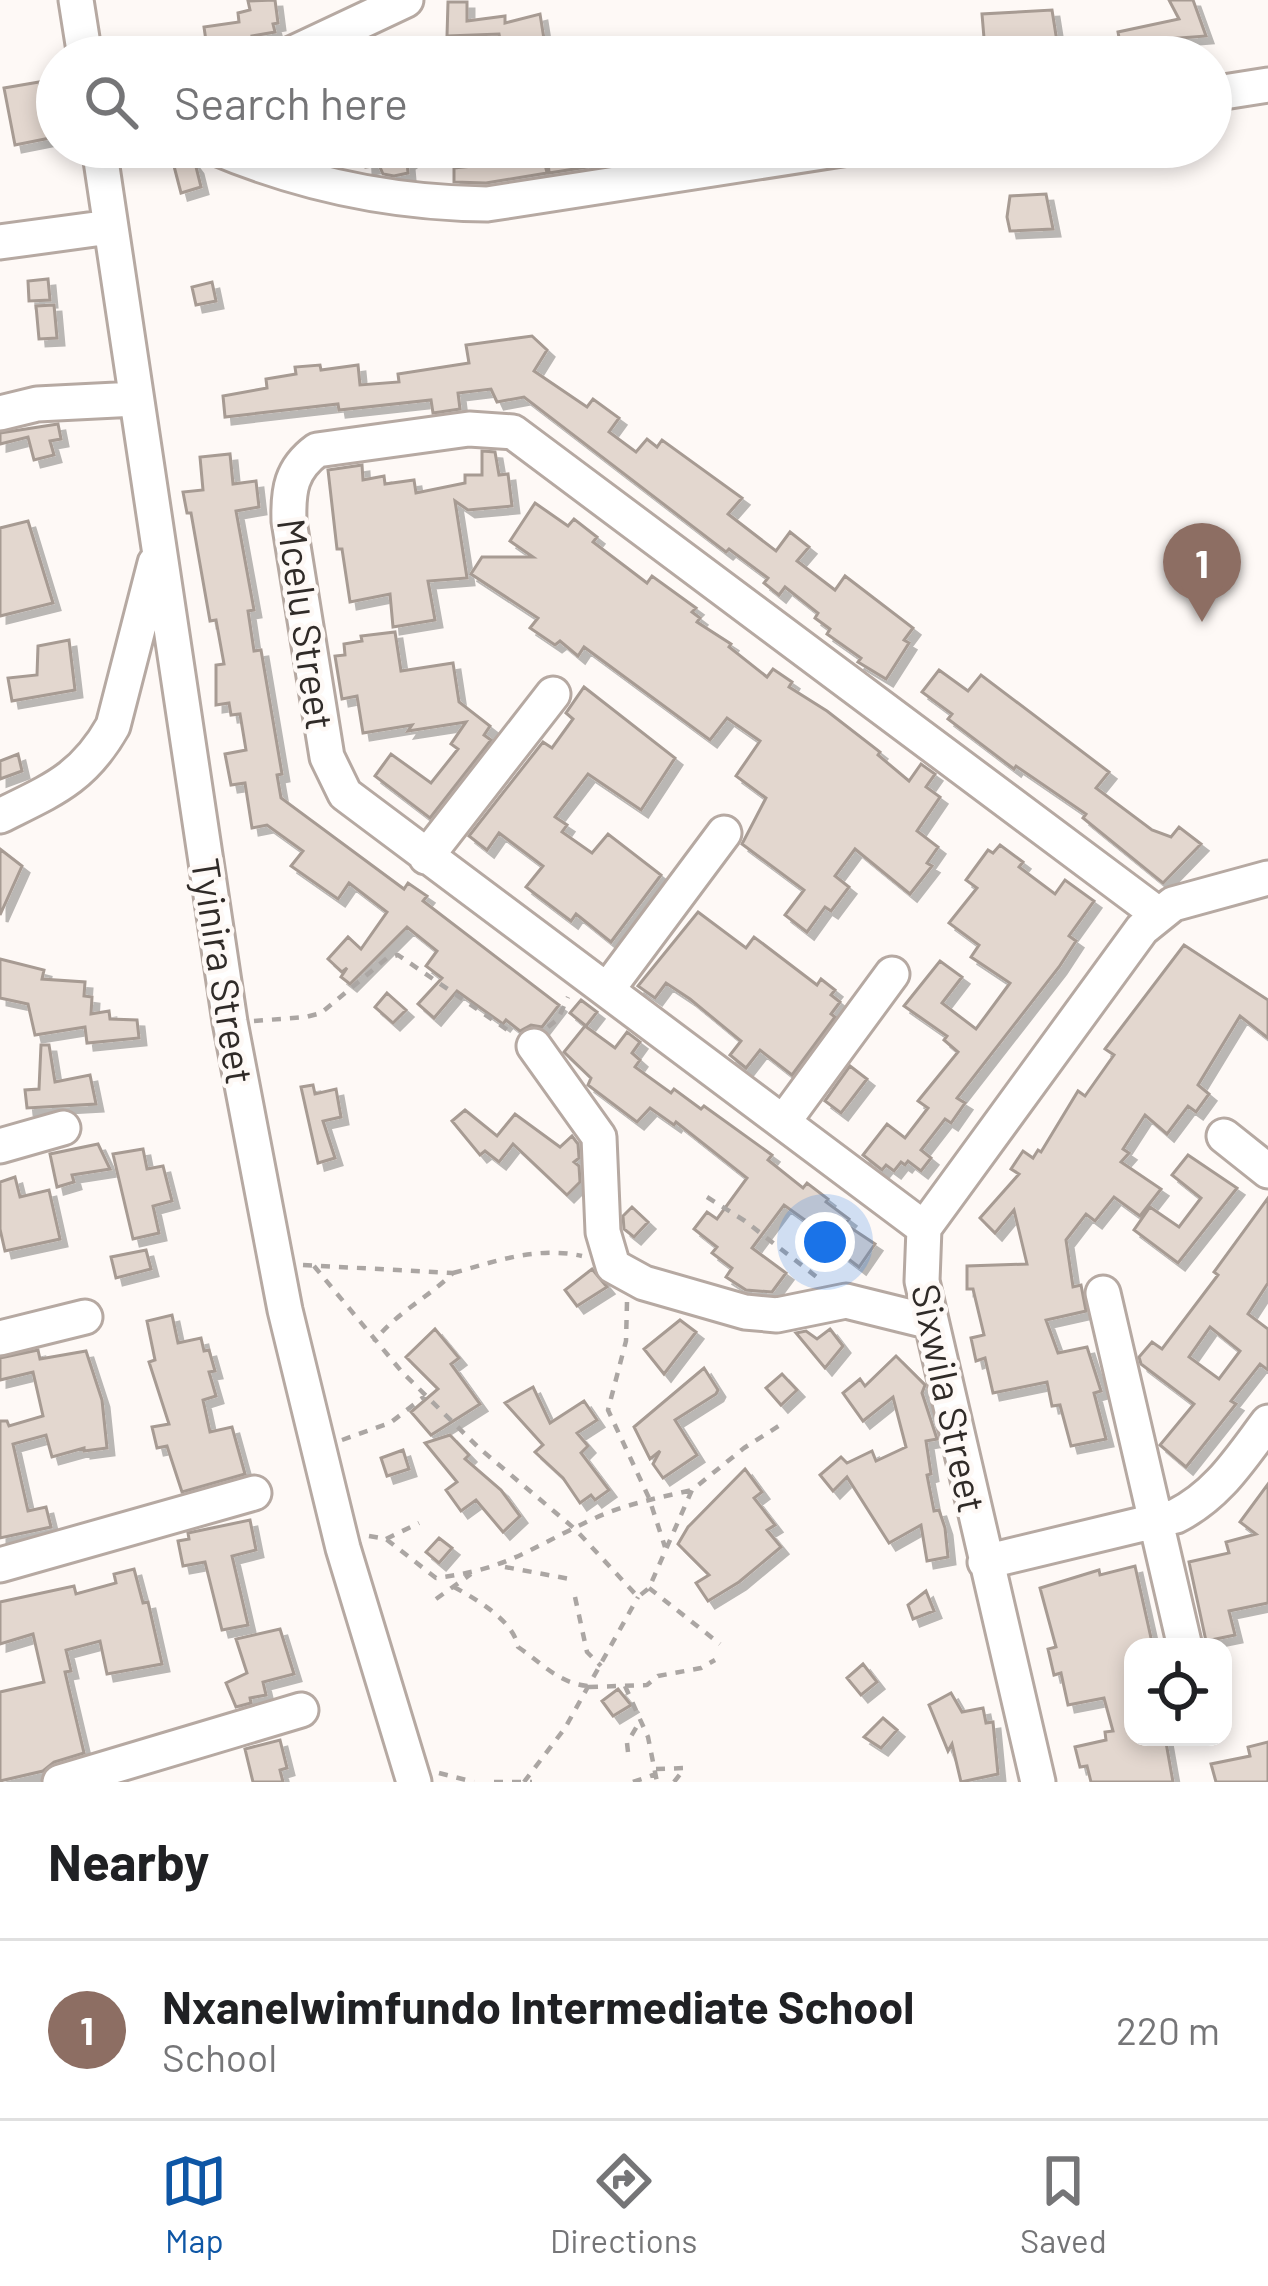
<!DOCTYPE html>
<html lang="en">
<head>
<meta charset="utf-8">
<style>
	:root { --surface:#fff; --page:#f2f2f2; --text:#202124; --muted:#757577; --line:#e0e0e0; --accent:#0e56a5 }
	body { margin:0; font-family:Barlow,sans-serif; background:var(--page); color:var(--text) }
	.controls { position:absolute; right:36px; bottom:36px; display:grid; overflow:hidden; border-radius:24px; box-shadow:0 6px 18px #0003 }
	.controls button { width:108px; height:108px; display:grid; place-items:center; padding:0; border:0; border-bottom:3px solid var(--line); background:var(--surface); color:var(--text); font:60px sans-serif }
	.you { position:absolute; left:825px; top:1242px; width:42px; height:42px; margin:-30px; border:9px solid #fff; border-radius:50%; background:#1a73e8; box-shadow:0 0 0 18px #1a73e833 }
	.badge { display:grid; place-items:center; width:78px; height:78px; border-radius:50%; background:var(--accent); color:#fff; font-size:39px; font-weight:700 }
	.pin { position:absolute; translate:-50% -99px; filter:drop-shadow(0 3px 6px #0008) }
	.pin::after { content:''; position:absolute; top:63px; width:42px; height:36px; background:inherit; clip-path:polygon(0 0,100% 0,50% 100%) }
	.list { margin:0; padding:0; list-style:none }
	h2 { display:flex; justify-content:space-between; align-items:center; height:156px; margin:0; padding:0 48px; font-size:51px }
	h2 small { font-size:39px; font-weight:400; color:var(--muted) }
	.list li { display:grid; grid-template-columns:78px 1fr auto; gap:36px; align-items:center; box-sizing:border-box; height:180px; padding:0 48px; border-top:3px solid var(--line) }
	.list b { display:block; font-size:45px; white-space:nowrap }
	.list p { margin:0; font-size:39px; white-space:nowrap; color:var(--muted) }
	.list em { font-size:39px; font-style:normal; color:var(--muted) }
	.icon { flex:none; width:66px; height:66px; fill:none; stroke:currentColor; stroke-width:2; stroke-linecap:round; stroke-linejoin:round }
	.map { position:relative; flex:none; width:1268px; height:1782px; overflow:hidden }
	.search { position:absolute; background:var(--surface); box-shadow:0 6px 18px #0003; left:36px; right:36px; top:36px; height:132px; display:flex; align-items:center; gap:30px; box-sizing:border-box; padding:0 42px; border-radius:66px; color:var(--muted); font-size:45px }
	.sheet { height:336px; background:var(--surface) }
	nav { display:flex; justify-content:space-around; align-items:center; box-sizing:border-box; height:168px; border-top:3px solid var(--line); background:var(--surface); font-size:33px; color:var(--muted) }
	nav a { display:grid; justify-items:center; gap:6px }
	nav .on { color:var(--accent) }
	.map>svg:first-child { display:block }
	.building { fill:#e3d7cf; stroke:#a79b93; stroke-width:3; fill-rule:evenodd; filter:url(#shadow) }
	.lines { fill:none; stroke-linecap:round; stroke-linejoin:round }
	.minor-casing { stroke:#b6a9a2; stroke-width:39 }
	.path { stroke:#aba6a3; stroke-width:4.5; stroke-dasharray:9 9; stroke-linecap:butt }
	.minor { stroke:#fff; stroke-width:33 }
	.labels { text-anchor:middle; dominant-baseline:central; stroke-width:9; stroke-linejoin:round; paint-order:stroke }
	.street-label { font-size:39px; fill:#302b28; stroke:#fef9f6 }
</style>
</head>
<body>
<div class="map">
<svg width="1268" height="1782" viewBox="0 0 1268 1782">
	<defs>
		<filter id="shadow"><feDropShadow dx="7" dy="7" stdDeviation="0" flood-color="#0004"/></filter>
	</defs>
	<rect width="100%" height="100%" fill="#fef9f6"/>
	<path class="building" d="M 275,0 L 278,23 L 273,24 L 275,32 L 252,36 L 253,41 L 207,48 L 204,27 L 239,22 L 238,13 L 250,10 L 248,1 Z
		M 1169,0 L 1193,0 L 1206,36 L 1155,40 L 1156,57 L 1136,57 L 1135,42 L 1120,43 L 1118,32 L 1179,19 Z
		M 448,2 L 467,2 L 467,21 L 505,16 L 505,23 L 540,14 L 544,39 L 502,49 L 499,34 L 447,36 Z
		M 1052,10 L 1058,48 L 1021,55 L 1019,45 L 985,50 L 982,14 Z
		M 39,82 L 50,138 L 15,145 L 4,88 Z
		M 169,147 L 181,147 L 196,167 L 201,187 L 181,193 Z
		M 365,147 L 429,147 L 407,162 L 408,173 L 394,176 L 383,174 L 379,165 L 366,167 Z
		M 529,147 L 541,147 L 547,173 L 486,183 L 454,182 L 454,168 L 483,165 L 482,158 Z
		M 584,153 L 587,167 L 549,173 L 548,159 Z
		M 1046,194 L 1053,229 L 1010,231 L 1007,217 L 1010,196 Z
		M 48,279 L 50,300 L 29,301 L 28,281 Z
		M 212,282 L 216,301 L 196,305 L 192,287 Z
		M 54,305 L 57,338 L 39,339 L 36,306 Z
		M 532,336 L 547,350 L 534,371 L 587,407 L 593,399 L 619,418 L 609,432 L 636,452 L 647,439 L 657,447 L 662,440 L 742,498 L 728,514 L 776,551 L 790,532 L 809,547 L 797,561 L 835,590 L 845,576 L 913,628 L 904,640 L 909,643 L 886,679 L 858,662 L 861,658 L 827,634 L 830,629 L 815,618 L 818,613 L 785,587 L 779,595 L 764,583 L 768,578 L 729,549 L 726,552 L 524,397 L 497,402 L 491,389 L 458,393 L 460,409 L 433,413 L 431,400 L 339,410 L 338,404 L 225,417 L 223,396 L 267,388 L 266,379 L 296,374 L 295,367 L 320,365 L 321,370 L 358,365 L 360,385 L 399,382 L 398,374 L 469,363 L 466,345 Z
		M 58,424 L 61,439 L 50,441 L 54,455 L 34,460 L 28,437 L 0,444 L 0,433 Z
		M 482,451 L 495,452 L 499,475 L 508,474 L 512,506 L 468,510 L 455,501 L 467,578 L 428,581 L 435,620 L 393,627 L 390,594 L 350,602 L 342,549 L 337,549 L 328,470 L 362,465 L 363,480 L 384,476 L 385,484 L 414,480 L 416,493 L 465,483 L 465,475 L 482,475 Z
		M 230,454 L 233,484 L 256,481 L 259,507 L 236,511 L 254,610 L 248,611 L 254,651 L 261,650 L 282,774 L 277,775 L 281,798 L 404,889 L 408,883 L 427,896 L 423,901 L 559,1005 L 542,1027 L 531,1025 L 520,1031 L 506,1020 L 503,1024 L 457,991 L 434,1018 L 418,1004 L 442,978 L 426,966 L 437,951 L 407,927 L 350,984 L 341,977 L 347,968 L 342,972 L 328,959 L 348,937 L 361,949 L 387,912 L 349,883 L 338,899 L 291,866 L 303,851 L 267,825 L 252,828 L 245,783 L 231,785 L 225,754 L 246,750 L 240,714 L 231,715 L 229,703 L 216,705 L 216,665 L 224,664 L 216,620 L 210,621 L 191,513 L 187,513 L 183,492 L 203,490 L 200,457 Z
		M 535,503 L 568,526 L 574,519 L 597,537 L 593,542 L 626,567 L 647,583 L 652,576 L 696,608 L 692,612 L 700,618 L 697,622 L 731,644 L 729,647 L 767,677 L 773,669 L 792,682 L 789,687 L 827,711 L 880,752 L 878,755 L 909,781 L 921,764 L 935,774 L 926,787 L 940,797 L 917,831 L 938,847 L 927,863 L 932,866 L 910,894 L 855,849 L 835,876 L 849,887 L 831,911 L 825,907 L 807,932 L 785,915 L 804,890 L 742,844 L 766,798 L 736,776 L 760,741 L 727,718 L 710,740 L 584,647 L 578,656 L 560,641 L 555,645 L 530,628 L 538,618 L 471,574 L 482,557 L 533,557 L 510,541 Z
		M 28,521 L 53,603 L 0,616 L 0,528 Z
		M 395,632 L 401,671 L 453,663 L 459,702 L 490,726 L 484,735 L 491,740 L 430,818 L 375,776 L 391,754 L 431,783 L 458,749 L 451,744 L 466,722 L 408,731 L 412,725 L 363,733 L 357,696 L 342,699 L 335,656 L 345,655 L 344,644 L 362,641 L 361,636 Z
		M 69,640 L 75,690 L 12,701 L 8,678 L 37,675 L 38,646 Z
		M 939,670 L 968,691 L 981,675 L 1109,772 L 1096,788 L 1152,830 L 1171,837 L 1179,827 L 1201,844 L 1163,883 L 1083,818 L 1086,814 L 1016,766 L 1014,769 L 948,719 L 952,714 L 922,692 Z
		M 584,687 L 675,758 L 641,810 L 588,774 L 555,817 L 567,825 L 562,832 L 592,853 L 608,834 L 661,875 L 611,942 L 576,914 L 571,921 L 526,887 L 543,866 L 499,833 L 487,850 L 469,836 L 543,742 L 552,748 L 573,719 L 566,713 Z
		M 18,754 L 22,771 L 0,779 L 0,761 Z
		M 1000,845 L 1023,862 L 1019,867 L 1055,894 L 1065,880 L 1094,901 L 1069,936 L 1076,941 L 1059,967 L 957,1098 L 965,1103 L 951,1123 L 945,1119 L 921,1150 L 931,1158 L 921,1171 L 908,1161 L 905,1165 L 901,1162 L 894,1171 L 886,1165 L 882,1170 L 863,1155 L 887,1124 L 905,1138 L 928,1108 L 918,1101 L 958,1052 L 944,1040 L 947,1036 L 904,1006 L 940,961 L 962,977 L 942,1003 L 976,1029 L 1010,983 L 971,957 L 979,945 L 949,923 L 977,888 L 966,880 L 988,850 L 993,853 Z
		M 0,849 L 22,866 L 0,915 Z
		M 698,912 L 746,948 L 754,937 L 817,985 L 821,979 L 835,990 L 831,995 L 840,1002 L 831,1014 L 835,1017 L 792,1075 L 760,1050 L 746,1068 L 730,1055 L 741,1041 L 690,999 L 666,983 L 655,998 L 638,986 Z
		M 1184,945 L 1268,1000 L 1268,1038 L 1240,1016 L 1198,1085 L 1209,1094 L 1196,1112 L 1188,1106 L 1167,1134 L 1145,1115 L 1123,1149 L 1129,1153 L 1121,1162 L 1161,1189 L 1140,1216 L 1114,1197 L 1095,1221 L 1086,1214 L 1066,1240 L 1073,1287 L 1081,1285 L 1086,1311 L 1046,1320 L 1058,1353 L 1087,1347 L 1101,1391 L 1094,1393 L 1106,1439 L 1071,1446 L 1060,1405 L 1052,1406 L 1047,1382 L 993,1393 L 985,1358 L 976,1361 L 971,1338 L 984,1335 L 973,1289 L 967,1289 L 967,1266 L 1027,1264 L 1014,1210 L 995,1233 L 980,1218 L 1019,1174 L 1011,1169 L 1023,1151 L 1033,1158 L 1038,1150 L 1041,1152 L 1078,1091 L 1085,1096 L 1114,1055 L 1105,1049 Z
		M 0,959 L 44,970 L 42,979 L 85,982 L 84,996 L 92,997 L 91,1014 L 109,1011 L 110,1019 L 137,1020 L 139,1038 L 87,1043 L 85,1027 L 35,1035 L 28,1004 L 0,998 Z
		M 387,993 L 406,1010 L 393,1023 L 375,1007 Z
		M 581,1000 L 597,1012 L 586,1026 L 570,1013 Z
		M 585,1026 L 615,1048 L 627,1032 L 640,1042 L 632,1053 L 640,1060 L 635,1067 L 671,1093 L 674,1089 L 701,1109 L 704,1106 L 772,1155 L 768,1160 L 803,1188 L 807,1183 L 828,1199 L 826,1202 L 849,1219 L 845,1224 L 875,1244 L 859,1267 L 838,1251 L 833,1257 L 810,1238 L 816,1228 L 784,1205 L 752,1248 L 786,1273 L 772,1292 L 746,1290 L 726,1277 L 732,1268 L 712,1253 L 717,1247 L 694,1229 L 707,1212 L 717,1219 L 747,1178 L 676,1122 L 674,1125 L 650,1108 L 637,1122 L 588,1085 L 591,1078 L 564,1052 Z
		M 41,1045 L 49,1045 L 55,1082 L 90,1075 L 96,1104 L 27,1108 L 25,1090 L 39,1089 Z
		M 850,1066 L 867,1079 L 841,1113 L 825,1101 Z
		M 313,1085 L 315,1094 L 336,1089 L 341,1117 L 323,1121 L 335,1158 L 318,1163 L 301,1087 Z
		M 465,1110 L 497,1136 L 515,1114 L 560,1147 L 572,1136 L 578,1144 L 579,1158 L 574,1162 L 579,1166 L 580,1182 L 567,1195 L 513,1144 L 499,1162 L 485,1151 L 480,1155 L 452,1121 Z
		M 98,1144 L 110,1169 L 72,1175 L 74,1182 L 57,1187 L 50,1154 Z
		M 143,1149 L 147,1169 L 163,1166 L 172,1201 L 153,1206 L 159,1233 L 133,1239 L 113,1154 Z
		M 1188,1155 L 1237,1188 L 1178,1263 L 1134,1230 L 1150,1207 L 1179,1227 L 1201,1198 L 1172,1175 Z
		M 15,1177 L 20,1197 L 49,1190 L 60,1239 L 5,1251 L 0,1229 L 0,1182 Z
		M 1268,1198 L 1268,1283 L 1248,1314 L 1268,1329 L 1268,1370 L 1260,1364 L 1231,1401 L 1236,1404 L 1186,1467 L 1160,1445 L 1194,1404 L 1141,1364 L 1139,1357 L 1152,1342 L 1162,1349 L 1218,1275 L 1214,1272 ZM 1210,1327 L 1240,1351 L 1219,1379 L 1189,1357 Z
		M 632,1207 L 648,1222 L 634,1237 L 624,1229 L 623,1216 Z
		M 146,1250 L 151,1269 L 116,1278 L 111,1257 Z
		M 592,1269 L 607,1287 L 577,1306 L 565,1290 Z
		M 172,1315 L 178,1343 L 201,1338 L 204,1351 L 209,1350 L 215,1371 L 209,1372 L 216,1396 L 203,1400 L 210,1432 L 232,1427 L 245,1474 L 182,1492 L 167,1446 L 157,1448 L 152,1427 L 169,1424 L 149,1362 L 155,1360 L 147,1321 Z
		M 680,1320 L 696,1332 L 664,1374 L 644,1349 Z
		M 435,1329 L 459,1358 L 451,1364 L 480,1404 L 431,1435 L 411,1412 L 438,1389 L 406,1357 Z
		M 830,1329 L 843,1346 L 825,1368 L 796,1333 L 806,1331 L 817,1339 Z
		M 38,1350 L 40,1359 L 86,1351 L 102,1400 L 107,1448 L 84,1451 L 84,1448 L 52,1457 L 46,1435 L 13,1444 L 28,1511 L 46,1507 L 51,1527 L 0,1538 L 0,1421 L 7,1421 L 9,1426 L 43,1416 L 33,1372 L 0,1380 L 0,1358 Z
		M 896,1356 L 925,1385 L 922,1393 L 937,1439 L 926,1441 L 931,1474 L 927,1475 L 934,1511 L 939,1510 L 945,1528 L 948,1557 L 927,1561 L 921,1525 L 889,1543 L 847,1477 L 833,1491 L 820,1475 L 841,1457 L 847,1463 L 872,1451 L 876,1461 L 906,1447 L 893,1397 L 863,1421 L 843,1393 L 860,1379 L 865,1386 Z
		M 704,1368 L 718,1390 L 716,1394 L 675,1420 L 697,1455 L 663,1478 L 653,1464 L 660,1451 L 650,1459 L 634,1427 Z
		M 782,1374 L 797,1390 L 781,1405 L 766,1388 Z
		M 533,1387 L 550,1423 L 584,1401 L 597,1420 L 577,1433 L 588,1446 L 581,1453 L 609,1490 L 595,1500 L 591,1495 L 580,1503 L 563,1478 L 535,1452 L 543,1445 L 505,1403 Z
		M 450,1435 L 469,1455 L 465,1459 L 501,1490 L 520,1516 L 503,1532 L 476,1500 L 461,1511 L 446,1490 L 457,1482 L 425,1443 Z
		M 403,1450 L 409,1469 L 387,1476 L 381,1458 Z
		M 745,1469 L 762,1492 L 754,1498 L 775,1525 L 767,1530 L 781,1547 L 739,1582 L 708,1601 L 696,1583 L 709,1575 L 678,1544 L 688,1527 Z
		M 1268,1484 L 1268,1603 L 1229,1611 L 1235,1635 L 1206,1641 L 1189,1562 L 1229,1553 L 1226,1542 L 1256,1534 L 1240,1522 Z
		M 250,1520 L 256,1550 L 232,1556 L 248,1625 L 222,1630 L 205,1562 L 183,1566 L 178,1541 L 189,1539 L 188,1533 Z
		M 439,1538 L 452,1548 L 439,1563 L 426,1552 Z
		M 1135,1566 L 1153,1647 L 1133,1647 L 1133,1737 L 1165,1737 L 1173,1782 L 1091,1782 L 1087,1766 L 1080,1767 L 1075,1747 L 1106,1740 L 1105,1732 L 1113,1731 L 1104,1698 L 1068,1705 L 1061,1673 L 1054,1675 L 1048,1649 L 1056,1647 L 1040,1588 L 1099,1570 L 1100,1575 Z
		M 134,1569 L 143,1603 L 148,1602 L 162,1664 L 107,1674 L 100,1641 L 66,1650 L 71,1671 L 65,1672 L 84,1753 L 54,1762 L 43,1771 L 0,1781 L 0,1692 L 44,1682 L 33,1634 L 0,1644 L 0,1602 L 74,1586 L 76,1594 L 116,1583 L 114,1574 Z
		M 926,1591 L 934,1611 L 913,1619 L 908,1605 Z
		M 280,1629 L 294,1674 L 263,1682 L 266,1695 L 250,1698 L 251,1703 L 236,1707 L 226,1683 L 247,1673 L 236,1639 Z
		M 863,1664 L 877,1682 L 861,1695 L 847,1678 Z
		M 618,1689 L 631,1705 L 613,1716 L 602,1701 Z
		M 951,1693 L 962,1712 L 983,1708 L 986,1723 L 993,1722 L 998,1774 L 961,1782 L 952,1744 L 948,1751 L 929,1705 Z
		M 883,1718 L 897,1730 L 881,1748 L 864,1737 Z
		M 280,1740 L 287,1768 L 280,1770 L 283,1782 L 253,1782 L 245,1749 Z
		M 1268,1742 L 1268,1782 L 1216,1782 L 1211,1764 L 1250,1756 L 1248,1747 Z"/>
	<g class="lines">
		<defs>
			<path id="minor" d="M 76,0 L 85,57
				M 285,57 L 406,0
				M 1211,94 L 1268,85
				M 99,147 L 230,1022 L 285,1310 L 343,1548 L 414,1782
				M 214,147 C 301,184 393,203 487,204 L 855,147
				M 0,242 L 110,227
				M 0,413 L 37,404 L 136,399
				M 0,816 C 52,790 83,779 113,726 L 155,563
				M 426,857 L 553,694
				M 607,990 L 724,833
				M 534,1046 L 599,1137 L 603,1232 L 613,1266 L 644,1283 L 745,1312 L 777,1315 L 846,1301 L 931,1322
				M 784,1121 L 892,974
				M 1224,1136 L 1268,1171
				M 0,1146 L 63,1128
				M 924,1228 L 345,794 L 327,757 L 289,521 C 288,490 291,469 317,450 L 469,429 L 513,432 L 1158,914
				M 1103,1293 L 1185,1647
				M 0,1338 L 85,1317
				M 985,1562 L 1176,1516 C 1218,1495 1240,1459 1268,1422
				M 0,1565 L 254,1493
				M 60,1782 L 301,1710
				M 1038,1782 L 922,1281 L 924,1228 L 1142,929 L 1173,904 L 1268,878"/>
		</defs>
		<use href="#minor" class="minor-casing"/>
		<path class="path" d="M 254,1021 L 306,1017 L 321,1013 L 387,958 L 398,955 L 509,1031
			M 548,1027 L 558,1019 L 568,997
			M 707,1197 L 745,1221 L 818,1278
			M 303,1265 L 453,1273 C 428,1298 394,1314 374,1342
			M 314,1266 L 402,1372 L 479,1448 L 575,1529 L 638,1597 L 649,1588 L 692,1490 L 744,1448 L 785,1422
			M 453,1273 C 497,1261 537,1246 582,1256
			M 627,1302 L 626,1341 L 608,1410 L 649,1498 L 665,1547
			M 342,1440 L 390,1423 L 425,1396
			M 369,1536 L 386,1539 L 436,1578 C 509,1569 530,1548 593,1519 C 625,1504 658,1498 692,1490
			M 386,1539 L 419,1523
			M 505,1567 L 570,1579
			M 454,1587 C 476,1599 514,1621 518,1647 C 542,1663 559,1684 589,1686
			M 649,1588 L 720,1644
			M 575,1597 L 587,1652 L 601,1666
			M 436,1599 L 471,1574
			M 625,1686 L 648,1737 L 657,1782
			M 589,1687 L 647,1685 L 658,1676 L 701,1668 L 715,1660
			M 628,1752 L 627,1743 L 640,1721
			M 656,1769 L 685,1768
			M 439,1773 L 474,1782
			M 494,1782 L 532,1782
			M 524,1782 L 565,1728 L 638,1597
			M 633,1782 L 656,1774
			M 674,1782 L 685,1768"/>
		<use href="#minor" class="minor"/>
	</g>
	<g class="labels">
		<g class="street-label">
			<text transform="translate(307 624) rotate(82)">Mcelu Street</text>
			<text transform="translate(224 971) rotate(81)">Tyinira Street</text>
			<text transform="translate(950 1398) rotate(78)">Sixwila Street</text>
		</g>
	</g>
</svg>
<div class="controls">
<button><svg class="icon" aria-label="locate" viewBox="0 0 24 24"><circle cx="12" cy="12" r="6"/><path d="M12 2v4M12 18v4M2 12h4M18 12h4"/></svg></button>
</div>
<div class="you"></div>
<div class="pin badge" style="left:1202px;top:622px;background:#8d6e63">1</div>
<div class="search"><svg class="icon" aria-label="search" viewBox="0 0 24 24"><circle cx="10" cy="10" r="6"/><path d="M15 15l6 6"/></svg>Search here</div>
</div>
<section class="sheet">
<h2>Nearby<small></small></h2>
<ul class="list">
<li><span class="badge" style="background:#8d6e63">1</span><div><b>Nxanelwimfundo Intermediate School</b><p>School</p></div><em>220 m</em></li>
</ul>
</section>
<nav>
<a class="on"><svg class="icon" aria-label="map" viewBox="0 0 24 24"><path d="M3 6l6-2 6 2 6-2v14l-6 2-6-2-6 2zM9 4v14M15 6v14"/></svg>Map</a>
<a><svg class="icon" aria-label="directions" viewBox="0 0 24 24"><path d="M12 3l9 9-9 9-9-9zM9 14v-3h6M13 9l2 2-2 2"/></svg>Directions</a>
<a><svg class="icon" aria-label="saved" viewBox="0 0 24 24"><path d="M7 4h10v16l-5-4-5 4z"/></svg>Saved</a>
</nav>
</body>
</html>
